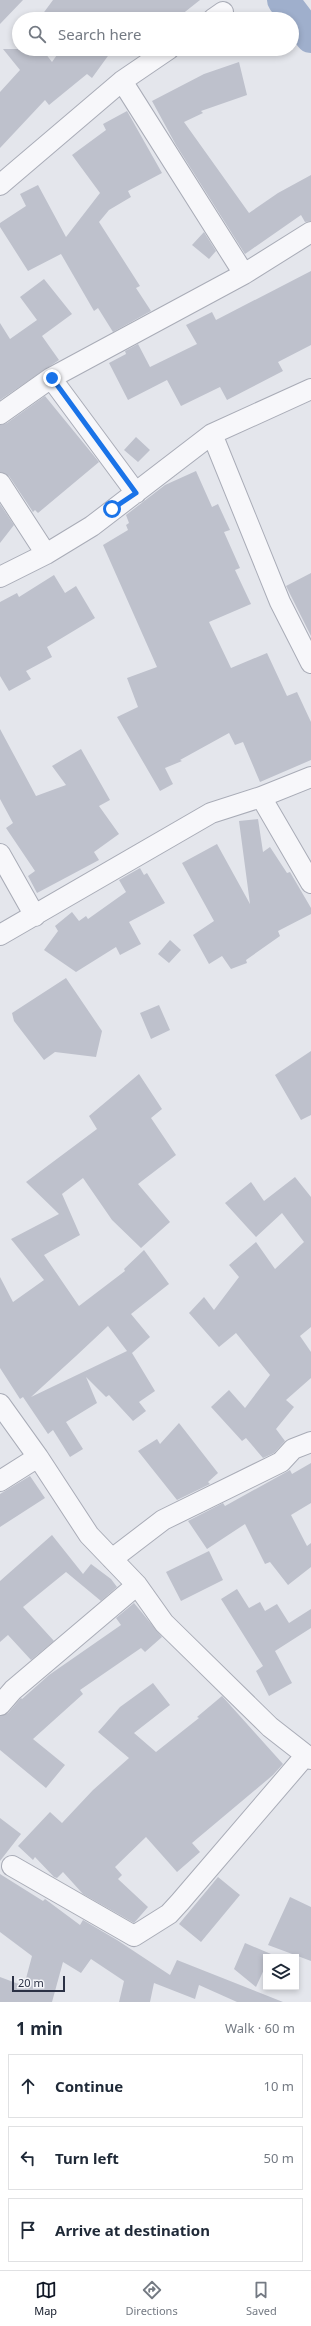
<!DOCTYPE html>
<html lang="en">
<head>
<meta charset="utf-8">
<style>
	:root { --surface:#fff; --page:#f6f6f7; --text:#1f2937; --muted:#747a83; --line:#e0e1e3; --accent:#111827 }
	body { margin:0; font-family:"Noto Sans",sans-serif; background:var(--page); color:var(--text) }
	.controls { position:absolute; right:12px; bottom:12px; display:grid; overflow:hidden; border-radius:0px; box-shadow:0 2px 6px #0003 }
	.controls button { width:36px; height:36px; display:grid; place-items:center; padding:0; border:0; border-bottom:1px solid var(--line); background:var(--surface); color:var(--text); font:20px sans-serif }
	.scale { position:absolute; left:12px; bottom:10px; width:53px; box-sizing:border-box; padding-left:4px; border:2px solid #2b3145; border-top:0; font-size:11px; line-height:14px; white-space:nowrap; color:#2b3145; -webkit-text-stroke:3px #f4f5f9; paint-order:stroke }
	.stop { position:absolute; width:12px; height:12px; margin:-9px; border:3px solid #1a73e8; border-radius:50%; background:#fff }
	.stop.end { background:#1a73e8; border-color:#fff; box-shadow:0 1px 4px #0008 }
	.list { margin:0; padding:0; list-style:none }
	h2 { display:flex; justify-content:space-between; align-items:center; height:52px; margin:0; padding:0 16px; font-size:17px }
	h2 small { font-size:13px; font-weight:400; color:var(--muted) }
	.list li { display:grid; grid-template-columns:26px 1fr auto; gap:12px; align-items:center; box-sizing:border-box; height:64px; margin:0 8px 8px; padding:0 8px; border:1px solid var(--line); border-radius:0px }
	.list b { display:block; font-size:15px; white-space:nowrap }
	.list em { font-size:13px; font-style:normal; color:var(--muted) }
	.icon { flex:none; width:22px; height:22px; fill:none; stroke:currentColor; stroke-width:2; stroke-linecap:round; stroke-linejoin:round }
	.map { position:relative; flex:none; width:311px; height:2002px; overflow:hidden }
	.search { position:absolute; background:var(--surface); box-shadow:0 2px 6px #0003; left:12px; right:12px; top:12px; height:44px; display:flex; align-items:center; gap:10px; box-sizing:border-box; padding:0 14px; border-radius:22px; color:var(--muted); font-size:15px }
	.sheet { height:268px; background:var(--surface) }
	nav { display:flex; justify-content:space-around; align-items:center; box-sizing:border-box; height:56px; border-top:1px solid var(--line); background:var(--surface); font-size:11px; color:var(--muted) }
	nav a { display:grid; justify-items:center; gap:2px }
	nav .on { color:var(--accent) }
	.map>svg:first-child { display:block }
	.lines { fill:none; stroke-linecap:round; stroke-linejoin:round }
	.river { stroke:#9fafcc; stroke-width:32 }
	.building { fill:#bec1cc; fill-rule:evenodd }
	.minor-casing { stroke:#a9acb7; stroke-width:22 }
	.minor { stroke:#f7f7fa; stroke-width:20 }
	.route { stroke:#1a73e8; stroke-width:5 }
</style>
</head>
<body>
<div class="map">
<svg width="311" height="2002" viewBox="0 0 311 2002">
	<rect width="100%" height="100%" fill="#e4e6ec"/>
	<g class="lines">
		<path class="river" d="M 283,0 L 311,37"/>
	</g>
	<path class="building" d="M 0,0 L 23,0 L 0,24 Z
		M 53,0 L 200,0 L 176,19 L 39,19 Z
		M 3,49 L 42,49 L 52,62 L 61,49 L 113,49 L 92,78 L 87,74 L 49,105 L 45,100 L 0,148 L 0,92 L 20,70 Z
		M 239,62 L 247,95 L 201,111 L 203,113 L 184,122 L 249,213 L 278,193 L 311,175 L 311,221 L 305,222 L 301,215 L 245,254 L 176,145 L 152,101 L 204,74 Z
		M 127,111 L 162,173 L 128,191 L 131,197 L 109,210 L 99,222 L 140,286 L 136,288 L 151,311 L 113,332 L 98,308 L 94,311 L 61,254 L 28,271 L 0,227 L 0,223 L 26,206 L 20,194 L 38,185 L 66,237 L 100,193 L 72,155 L 106,130 L 103,124 Z
		M 204,232 L 216,251 L 209,259 L 192,245 Z
		M 311,271 L 311,345 L 278,362 L 283,371 L 227,400 L 220,387 L 181,406 L 167,380 L 128,400 L 109,363 L 126,354 L 125,351 L 138,344 L 150,367 L 197,344 L 186,325 L 212,312 L 216,320 Z
		M 44,279 L 72,314 L 42,336 L 59,360 L 0,400 L 0,323 L 10,339 L 37,320 L 20,297 Z
		M 45,396 L 99,462 L 38,513 L 35,510 L 33,512 L 9,476 L 0,472 L 0,425 L 7,423 Z
		M 136,437 L 150,450 L 138,462 L 124,450 Z
		M 196,471 L 212,507 L 218,504 L 230,530 L 224,532 L 240,568 L 235,570 L 251,604 L 209,622 L 231,668 L 267,653 L 287,696 L 297,692 L 311,722 L 311,760 L 260,782 L 243,742 L 235,745 L 229,733 L 180,760 L 182,761 L 165,768 L 173,784 L 160,791 L 117,717 L 138,707 L 127,678 L 157,667 L 103,545 L 128,530 L 126,525 L 129,523 L 126,515 L 165,485 Z
		M 0,504 L 14,525 L 0,543 Z
		M 311,573 L 311,636 L 286,586 Z
		M 54,575 L 65,593 L 76,586 L 95,618 L 47,647 L 52,657 L 26,671 L 31,679 L 9,691 L 0,676 L 0,602 L 17,593 L 19,597 Z
		M 0,729 L 36,796 L 66,785 L 52,766 L 81,749 L 110,800 L 99,806 L 119,834 L 94,852 L 99,860 L 37,893 L 28,876 L 35,871 L 6,828 L 13,823 L 0,799 Z
		M 258,819 L 263,852 L 270,847 L 287,873 L 290,872 L 311,908 L 311,914 L 278,931 L 280,936 L 246,960 L 247,963 L 231,969 L 222,956 L 209,964 L 193,935 L 214,921 L 182,863 L 217,844 L 250,904 L 239,821 Z
		M 140,868 L 144,875 L 147,873 L 165,903 L 129,922 L 141,944 L 120,955 L 116,947 L 76,972 L 44,950 L 58,931 L 55,926 L 72,912 L 79,921 L 86,916 L 88,919 L 126,892 L 119,880 Z
		M 170,940 L 181,950 L 169,963 L 158,954 Z
		M 66,978 L 102,1031 L 96,1057 L 55,1052 L 44,1060 L 14,1021 L 12,1013 Z
		M 159,1005 L 170,1030 L 151,1039 L 140,1013 Z
		M 311,1051 L 311,1115 L 301,1120 L 275,1075 Z
		M 139,1074 L 162,1109 L 151,1118 L 176,1155 L 138,1184 L 170,1222 L 141,1248 L 112,1220 L 83,1178 L 62,1194 L 80,1235 L 44,1255 L 79,1306 L 125,1271 L 124,1269 L 144,1250 L 169,1284 L 131,1314 L 150,1337 L 132,1353 L 155,1391 L 139,1402 L 146,1411 L 133,1421 L 109,1395 L 106,1397 L 86,1377 L 97,1403 L 66,1422 L 83,1449 L 70,1457 L 53,1430 L 48,1434 L 23,1397 L 20,1399 L 0,1368 L 0,1277 L 13,1302 L 44,1280 L 11,1239 L 59,1214 L 26,1182 L 97,1129 L 89,1116 ZM 108,1326 L 127,1351 L 31,1397 L 76,1356 Z
		M 295,1177 L 311,1197 L 311,1327 L 300,1336 L 311,1352 L 311,1378 L 286,1400 L 294,1407 L 276,1429 L 285,1441 L 274,1453 L 263,1458 L 246,1438 L 242,1441 L 211,1407 L 229,1390 L 245,1408 L 270,1375 L 236,1333 L 219,1347 L 189,1313 L 204,1297 L 214,1310 L 239,1277 L 229,1265 L 256,1242 L 275,1269 L 304,1242 L 282,1213 L 256,1237 L 225,1203 L 251,1182 L 264,1201 Z
		M 179,1423 L 218,1473 L 208,1482 L 210,1484 L 177,1500 L 138,1451 L 157,1439 L 160,1444 Z
		M 311,1463 L 311,1503 L 291,1515 L 307,1546 L 311,1543 L 311,1567 L 288,1585 L 270,1562 L 265,1564 L 245,1524 L 207,1549 L 188,1521 L 223,1503 L 225,1506 L 290,1470 L 292,1474 Z
		M 30,1476 L 45,1498 L 0,1527 L 0,1494 Z
		M 52,1535 L 83,1574 L 91,1564 L 111,1579 L 117,1587 L 101,1601 L 66,1572 L 23,1607 L 54,1641 L 31,1660 L 8,1635 L 0,1642 L 0,1581 Z
		M 209,1551 L 223,1580 L 181,1601 L 166,1572 Z
		M 237,1589 L 249,1608 L 260,1602 L 265,1611 L 277,1604 L 289,1623 L 311,1609 L 311,1628 L 275,1651 L 292,1683 L 269,1696 L 256,1671 L 263,1666 L 221,1599 Z
		M 134,1603 L 162,1637 L 145,1652 L 141,1648 L 80,1690 L 83,1694 L 33,1739 L 65,1765 L 46,1788 L 0,1750 L 0,1716 L 8,1713 L 21,1698 L 22,1699 L 49,1675 L 121,1625 L 116,1618 Z
		M 153,1683 L 170,1705 L 134,1733 L 156,1752 L 199,1718 L 197,1717 L 222,1696 L 283,1764 L 273,1775 L 192,1843 L 200,1852 L 177,1872 L 146,1837 L 115,1867 L 122,1875 L 118,1879 L 148,1907 L 134,1923 L 83,1894 L 63,1872 L 57,1878 L 54,1877 L 35,1857 L 33,1860 L 18,1846 L 50,1812 L 62,1823 L 93,1790 L 129,1758 L 98,1732 L 120,1707 Z
		M 0,1818 L 21,1834 L 0,1861 Z
		M 0,1874 L 43,1901 L 45,1899 L 80,1925 L 83,1920 L 117,1940 L 170,1975 L 177,1960 L 283,2002 L 237,2002 L 199,1985 L 195,1999 L 154,1983 L 150,2002 L 119,2002 L 124,1981 L 91,1959 L 81,1973 L 63,1962 L 52,2002 L 0,2002 L 0,1977 L 24,1986 L 32,1956 L 0,1932 Z
		M 218,1877 L 240,1895 L 201,1942 L 179,1924 Z
		M 290,1897 L 311,1907 L 311,1961 L 268,1945 Z
		M 245,1943 L 271,1954 L 270,1957 L 266,1957 L 266,1965 L 256,1987 L 234,1969 Z"/>
	<g class="lines">
		<defs>
			<path id="minor" d="M 213,19 L 223,12
				M 122,81 L 244,274
				M 0,185 L 122,81 L 169,49
				M 51,378 L 136,493
				M 0,414 L 51,378 L 244,274 L 311,232
				M 212,434 L 280,602 L 311,663
				M 0,483 L 46,554
				M 0,577 L 46,554 L 92,526 L 212,434 L 311,389
				M 261,797 L 311,883
				M 0,854 L 35,916
				M 0,935 L 211,813 L 261,797 L 311,777
				M 0,1404 L 38,1457 L 89,1535 L 137,1585 L 164,1623 L 270,1727 L 311,1759
				M 0,1481 L 38,1457
				M 112,1559 L 163,1520 L 281,1462 L 293,1449 L 311,1442
				M 0,1705 L 13,1690 L 137,1585
				M 12,1866 L 134,1936 L 169,1914 L 180,1902 L 306,1755"/>
		</defs>
		<use href="#minor" class="minor-casing"/>
		<use href="#minor" class="minor"/>
	</g>
	<g class="lines">
		<path class="route" d="M 52,378 L 136,493 L 112,509"/>
	</g>
</svg>
<div class="controls">
<button><svg class="icon" aria-label="layers" viewBox="0 0 24 24"><path d="M12 4l9 5-9 5-9-5zM3 14l9 5 9-5"/></svg></button>
</div>
<div class="scale">20 m</div>
<div class="stop" style="left:112px;top:509px"></div>
<div class="stop end" style="left:52px;top:378px"></div>
<div class="search"><svg class="icon" aria-label="search" viewBox="0 0 24 24"><circle cx="10" cy="10" r="6"/><path d="M15 15l6 6"/></svg>Search here</div>
</div>
<section class="sheet">
<h2>1 min<small>Walk · 60 m</small></h2>
<ul class="list">
<li><svg class="icon" aria-label="ahead" viewBox="0 0 24 24"><path d="M12 20V5M6 11l6-6 6 6"/></svg><div><b>Continue</b></div><em>10 m</em></li>
<li><svg class="icon" aria-label="left" viewBox="0 0 24 24"><path d="M17 20v-9H6M10 6l-5 5 5 5"/></svg><div><b>Turn left</b></div><em>50 m</em></li>
<li><svg class="icon" aria-label="arrive" viewBox="0 0 24 24"><path d="M6 21V4h12l-3 4 3 4H6"/></svg><div><b>Arrive at destination</b></div></li>
</ul>
</section>
<nav>
<a class="on"><svg class="icon" aria-label="map" viewBox="0 0 24 24"><path d="M3 6l6-2 6 2 6-2v14l-6 2-6-2-6 2zM9 4v14M15 6v14"/></svg>Map</a>
<a><svg class="icon" aria-label="directions" viewBox="0 0 24 24"><path d="M12 3l9 9-9 9-9-9zM9 14v-3h6M13 9l2 2-2 2"/></svg>Directions</a>
<a><svg class="icon" aria-label="saved" viewBox="0 0 24 24"><path d="M7 4h10v16l-5-4-5 4z"/></svg>Saved</a>
</nav>
</body>
</html>
